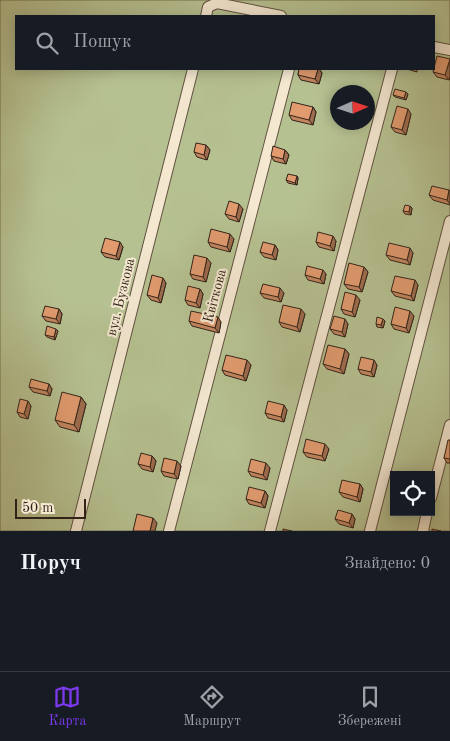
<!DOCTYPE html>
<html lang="uk">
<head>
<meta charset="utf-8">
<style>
	:root { --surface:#171b24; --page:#20242c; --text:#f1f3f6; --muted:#9ea1a6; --line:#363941; --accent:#7c3aed }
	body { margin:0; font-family:"Old Standard TT",serif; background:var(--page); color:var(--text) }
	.controls { position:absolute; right:15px; bottom:15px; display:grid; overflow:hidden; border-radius:0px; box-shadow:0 2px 12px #0003 }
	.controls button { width:45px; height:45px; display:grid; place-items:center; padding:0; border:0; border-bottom:1px solid var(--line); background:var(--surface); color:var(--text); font:25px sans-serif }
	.compass { position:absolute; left:330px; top:85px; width:45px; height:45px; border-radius:50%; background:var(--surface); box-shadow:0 2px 12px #0003; rotate:87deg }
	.scale { position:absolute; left:15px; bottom:12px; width:71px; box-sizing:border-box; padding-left:5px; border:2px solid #322319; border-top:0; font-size:14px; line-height:18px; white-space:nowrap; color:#322319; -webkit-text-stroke:4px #f4e8d1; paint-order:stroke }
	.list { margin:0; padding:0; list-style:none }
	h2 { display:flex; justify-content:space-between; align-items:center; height:65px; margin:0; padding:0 20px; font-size:21px }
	h2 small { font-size:16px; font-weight:400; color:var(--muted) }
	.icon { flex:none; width:28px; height:28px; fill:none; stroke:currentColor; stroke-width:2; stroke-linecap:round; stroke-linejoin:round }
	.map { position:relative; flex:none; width:450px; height:531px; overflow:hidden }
	.search { position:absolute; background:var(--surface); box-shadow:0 2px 12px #0003; left:15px; right:15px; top:15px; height:55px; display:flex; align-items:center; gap:12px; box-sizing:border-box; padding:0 18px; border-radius:0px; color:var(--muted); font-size:19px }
	.sheet { height:140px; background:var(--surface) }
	nav { display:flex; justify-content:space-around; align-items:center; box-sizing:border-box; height:70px; border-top:1px solid var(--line); background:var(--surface); font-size:14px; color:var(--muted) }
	nav a { display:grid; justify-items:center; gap:2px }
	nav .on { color:var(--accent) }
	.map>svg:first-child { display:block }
	.green { fill:#b6c191; stroke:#747255; fill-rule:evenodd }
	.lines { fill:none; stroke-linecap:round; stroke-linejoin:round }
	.street-casing { stroke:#615141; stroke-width:12 }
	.street { stroke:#f4e8d1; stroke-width:10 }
	.wall { fill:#c2855f; stroke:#322319 }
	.shaded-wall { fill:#9e6c4e; stroke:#322319 }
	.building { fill:#e19b6f; stroke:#322319 }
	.labels { text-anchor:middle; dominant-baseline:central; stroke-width:4; stroke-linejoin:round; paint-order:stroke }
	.street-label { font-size:14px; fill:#322319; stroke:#f4e8d1 }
</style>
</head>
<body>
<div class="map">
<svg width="450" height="531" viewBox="0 0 450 531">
	<rect width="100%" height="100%" fill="#eedbb8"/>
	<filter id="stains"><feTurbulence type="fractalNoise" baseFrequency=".004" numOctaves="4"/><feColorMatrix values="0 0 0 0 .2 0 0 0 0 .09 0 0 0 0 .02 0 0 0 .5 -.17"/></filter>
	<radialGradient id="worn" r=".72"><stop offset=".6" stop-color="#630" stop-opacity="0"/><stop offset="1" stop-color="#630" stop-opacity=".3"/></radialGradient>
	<path class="green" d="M 0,0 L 450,0 L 450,531 L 0,531 ZM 16,16 L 434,16 L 434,69 L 16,69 ZM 338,92 L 368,92 L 368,122 L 338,122 ZM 394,475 L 431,475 L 431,512 L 394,512 Z"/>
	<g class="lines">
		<defs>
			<path id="street" d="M 206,16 L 208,7 L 217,3 L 281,16
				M 434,47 L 450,50
				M 431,498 L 450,425
				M 76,531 L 193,69
				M 169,531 L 289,69
				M 270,531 L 392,69
				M 370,531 L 450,221
				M 423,531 L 427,512"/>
		</defs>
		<use href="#street" class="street-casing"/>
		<use href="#street" class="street"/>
	</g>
	<path class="wall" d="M 450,59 L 450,76 L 449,80 L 437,77 L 433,72 Z
		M 299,69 L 319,69 L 322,73 L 319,84 L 301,80 L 298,75 Z
		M 407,69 L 417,69 L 417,72 Z
		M 408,94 L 406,100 L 395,97 L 393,95 Z
		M 313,107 L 316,112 L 313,125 L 292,120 L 289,115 Z
		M 411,114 L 406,135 L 395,132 L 391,127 Z
		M 206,145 L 210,150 L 207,160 L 197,157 L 194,152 Z
		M 285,150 L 289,155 L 286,164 L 274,161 L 271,156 Z
		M 297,176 L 298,178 L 297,185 L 288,183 L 286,180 Z
		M 449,190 L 450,205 L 433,200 L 429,195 Z
		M 412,208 L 411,215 L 405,214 L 403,211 Z
		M 243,209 L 239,222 L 229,219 L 225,214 Z
		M 234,239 L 230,252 L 211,247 L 208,242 Z
		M 336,241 L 334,251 L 319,247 L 316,242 Z
		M 275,245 L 278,250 L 276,260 L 264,257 L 260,252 Z
		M 123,247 L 119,260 L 105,257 L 101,252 Z
		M 413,253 L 410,265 L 390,260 L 386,255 Z
		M 211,263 L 206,282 L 193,279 L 190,274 Z
		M 364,267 L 368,272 L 362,292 L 348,289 L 344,284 Z
		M 326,274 L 324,284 L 308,280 L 305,275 Z
		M 166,283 L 161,303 L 151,300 L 147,295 Z
		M 418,285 L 414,301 L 395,296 L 391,291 Z
		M 200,289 L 203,294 L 200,308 L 188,305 L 185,300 Z
		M 260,293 L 284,293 L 281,302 L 264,298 Z
		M 360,300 L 355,317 L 344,314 L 341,309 Z
		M 59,309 L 62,314 L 60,324 L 46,321 L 42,316 Z
		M 305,314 L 300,332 L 282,327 L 279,322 Z
		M 414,316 L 409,333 L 394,329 L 391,324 Z
		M 189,321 L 221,322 L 219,333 L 192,326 Z
		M 385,321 L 383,328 L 377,327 L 376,324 Z
		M 348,324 L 345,337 L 334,334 L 330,329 Z
		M 56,329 L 58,331 L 55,340 L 47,337 L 45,335 Z
		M 345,349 L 349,354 L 344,374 L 327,369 L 323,364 Z
		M 251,365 L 246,381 L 225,375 L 222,370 Z
		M 377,365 L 374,377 L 361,374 L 358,369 Z
		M 49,384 L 52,389 L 50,396 L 33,392 L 29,387 Z
		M 81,397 L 86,404 L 79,432 L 60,427 L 55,420 Z
		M 31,406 L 28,419 L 20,417 L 17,412 Z
		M 287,410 L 284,422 L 268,418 L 265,413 Z
		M 450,440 L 450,463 L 447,463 L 444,458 Z
		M 329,449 L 325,461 L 307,457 L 303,452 Z
		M 152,456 L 156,461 L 153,472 L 142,469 L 138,464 Z
		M 181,466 L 178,479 L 164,476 L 161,471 Z
		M 270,468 L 267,480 L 251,476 L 248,471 Z
		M 360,484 L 363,489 L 360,502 L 343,497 L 339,492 Z
		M 265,491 L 268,496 L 265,508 L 249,504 L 246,499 Z
		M 352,514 L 355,519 L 353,528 L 339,524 L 335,519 Z"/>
	<path class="shaded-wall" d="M 450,59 L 450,76 L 449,80 L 445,75 Z
		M 318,69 L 319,69 L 322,73 L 319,84 L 315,79 Z
		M 406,92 L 408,94 L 406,100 L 404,98 Z
		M 313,107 L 316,112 L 313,125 L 309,120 Z
		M 408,109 L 411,114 L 406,135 L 402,130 Z
		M 206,145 L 210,150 L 207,160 L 204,155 Z
		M 285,150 L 289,155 L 286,164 L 283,159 Z
		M 297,176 L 298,178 L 297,185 L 295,183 Z
		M 449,190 L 450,191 L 450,204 L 447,200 Z
		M 239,204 L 243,209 L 239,222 L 236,217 Z
		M 410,206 L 412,208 L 411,215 L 409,212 Z
		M 230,234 L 234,239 L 230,252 L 227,247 Z
		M 333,236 L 336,241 L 334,251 L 330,246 Z
		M 120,242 L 123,247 L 119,260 L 116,256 Z
		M 275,245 L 278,250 L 276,260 L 272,255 Z
		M 410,248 L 413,253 L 410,265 L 407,260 Z
		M 207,258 L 211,263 L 206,282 L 203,277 Z
		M 364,267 L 368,272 L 362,292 L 359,287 Z
		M 323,270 L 326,274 L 324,284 L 320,279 Z
		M 163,278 L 166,283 L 161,303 L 158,298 Z
		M 415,280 L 418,285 L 414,301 L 411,296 Z
		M 280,288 L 284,293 L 281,302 L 278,297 Z
		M 200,289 L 203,294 L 200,308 L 196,303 Z
		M 356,295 L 360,300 L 355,317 L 352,312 Z
		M 59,309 L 62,314 L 60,324 L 56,319 Z
		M 301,309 L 305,314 L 300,332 L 297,327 Z
		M 410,311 L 414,316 L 409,333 L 406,328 Z
		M 218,317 L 221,322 L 219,333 L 215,328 Z
		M 345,319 L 348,324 L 345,337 L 342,332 Z
		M 383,319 L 385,321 L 383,328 L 381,325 Z
		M 56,329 L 58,331 L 55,340 L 54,337 Z
		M 345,349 L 349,354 L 344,374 L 340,369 Z
		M 247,360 L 251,365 L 246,381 L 243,376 Z
		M 374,360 L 377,365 L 374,377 L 371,372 Z
		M 49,384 L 52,389 L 50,396 L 47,391 Z
		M 81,397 L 86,404 L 79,432 L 74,425 Z
		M 28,401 L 31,406 L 28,419 L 24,414 Z
		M 284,405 L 287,410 L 284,422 L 281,417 Z
		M 325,444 L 329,449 L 325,461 L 322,456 Z
		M 152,456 L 156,461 L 153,472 L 150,467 Z
		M 177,461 L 181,466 L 178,479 L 174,474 Z
		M 266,463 L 270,468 L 267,480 L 263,475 Z
		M 360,484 L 363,489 L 360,502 L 357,497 Z
		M 265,491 L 268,496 L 265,508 L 261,503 Z
		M 352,514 L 355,519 L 353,528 L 349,523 Z
		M 153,518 L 157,523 L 155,531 L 150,531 Z"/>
	<path class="building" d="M 437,56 L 450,59 L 445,75 L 433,72 Z
		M 299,69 L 318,69 L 315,79 L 298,75 Z
		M 395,89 L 406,92 L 404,98 L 393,95 Z
		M 292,102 L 313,107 L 309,120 L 289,115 Z
		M 397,106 L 408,109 L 402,130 L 391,127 Z
		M 196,143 L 206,145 L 204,155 L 194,152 Z
		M 273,146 L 285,150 L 283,159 L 271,156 Z
		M 288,174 L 297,176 L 295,183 L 286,180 Z
		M 432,186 L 449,190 L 447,200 L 429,195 Z
		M 229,201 L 239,204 L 236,217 L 225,214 Z
		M 405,205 L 410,206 L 409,212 L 403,211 Z
		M 211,229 L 230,234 L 227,247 L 208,242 Z
		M 318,232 L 333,236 L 330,246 L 316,242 Z
		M 105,238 L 120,242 L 116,256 L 101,252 Z
		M 263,242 L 275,245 L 272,255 L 260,252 Z
		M 389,243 L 410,248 L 407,260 L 386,255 Z
		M 194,255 L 207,258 L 203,277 L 190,274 Z
		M 349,263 L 364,267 L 359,287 L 344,284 Z
		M 307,266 L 323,270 L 320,279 L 305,275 Z
		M 152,275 L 163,278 L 158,298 L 147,295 Z
		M 395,276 L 415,280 L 411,296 L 391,291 Z
		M 263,284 L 280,288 L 278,297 L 260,293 Z
		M 188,286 L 200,289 L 196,303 L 185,300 Z
		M 345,292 L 356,295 L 352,312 L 341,309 Z
		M 283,305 L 301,309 L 297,327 L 279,322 Z
		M 45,306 L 59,309 L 56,319 L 42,316 Z
		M 395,307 L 410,311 L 406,328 L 391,324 Z
		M 191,311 L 218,317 L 215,328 L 189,321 Z
		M 334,316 L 345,319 L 342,332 L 330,329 Z
		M 377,317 L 383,319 L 381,325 L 376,324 Z
		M 47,326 L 56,329 L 54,337 L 45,335 Z
		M 328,345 L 345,349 L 340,369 L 323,364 Z
		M 226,355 L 247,360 L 243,376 L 222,370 Z
		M 361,357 L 374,360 L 371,372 L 358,369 Z
		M 31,379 L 49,384 L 47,391 L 29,387 Z
		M 62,392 L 81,397 L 74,425 L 55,420 Z
		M 20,399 L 28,401 L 24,414 L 17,412 Z
		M 268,401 L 284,405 L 281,417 L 265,413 Z
		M 306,439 L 325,444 L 322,456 L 303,452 Z
		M 448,440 L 450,440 L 450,459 L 444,458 Z
		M 141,453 L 152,456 L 150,467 L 138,464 Z
		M 164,458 L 177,461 L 174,474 L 161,471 Z
		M 251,459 L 266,463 L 263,475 L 248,471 Z
		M 342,480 L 360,484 L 357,497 L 339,492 Z
		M 249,487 L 265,491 L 261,503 L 246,499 Z
		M 338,510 L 352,514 L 349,523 L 335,519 Z
		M 137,514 L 153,518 L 150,531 L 133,531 Z
		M 283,529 L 292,531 L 283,531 Z
		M 432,529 L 441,531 L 432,531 Z"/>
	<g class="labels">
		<g class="street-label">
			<text transform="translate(215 296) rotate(-75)">Квіткова</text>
			<text transform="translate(121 297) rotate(-76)">вул. Бузкова</text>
		</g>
	</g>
	<rect width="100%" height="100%" filter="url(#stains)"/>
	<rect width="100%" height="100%" fill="url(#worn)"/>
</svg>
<div class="controls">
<button><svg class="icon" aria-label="locate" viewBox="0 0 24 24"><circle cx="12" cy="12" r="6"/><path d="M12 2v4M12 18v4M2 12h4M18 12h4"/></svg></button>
</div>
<svg class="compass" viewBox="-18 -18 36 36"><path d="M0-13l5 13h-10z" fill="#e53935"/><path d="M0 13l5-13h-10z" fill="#9ea1a6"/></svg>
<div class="scale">50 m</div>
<div class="search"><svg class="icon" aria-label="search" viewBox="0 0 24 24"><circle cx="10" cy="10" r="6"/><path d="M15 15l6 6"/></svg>Пошук</div>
</div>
<section class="sheet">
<h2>Поруч<small>Знайдено: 0</small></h2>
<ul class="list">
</ul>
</section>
<nav>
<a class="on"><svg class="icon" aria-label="map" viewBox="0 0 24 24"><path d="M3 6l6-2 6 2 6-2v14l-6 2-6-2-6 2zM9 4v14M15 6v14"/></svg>Карта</a>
<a><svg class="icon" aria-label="directions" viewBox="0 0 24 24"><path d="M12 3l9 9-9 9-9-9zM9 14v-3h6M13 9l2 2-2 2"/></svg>Маршрут</a>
<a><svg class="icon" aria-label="saved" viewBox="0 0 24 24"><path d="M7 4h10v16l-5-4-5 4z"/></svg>Збережені</a>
</nav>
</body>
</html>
